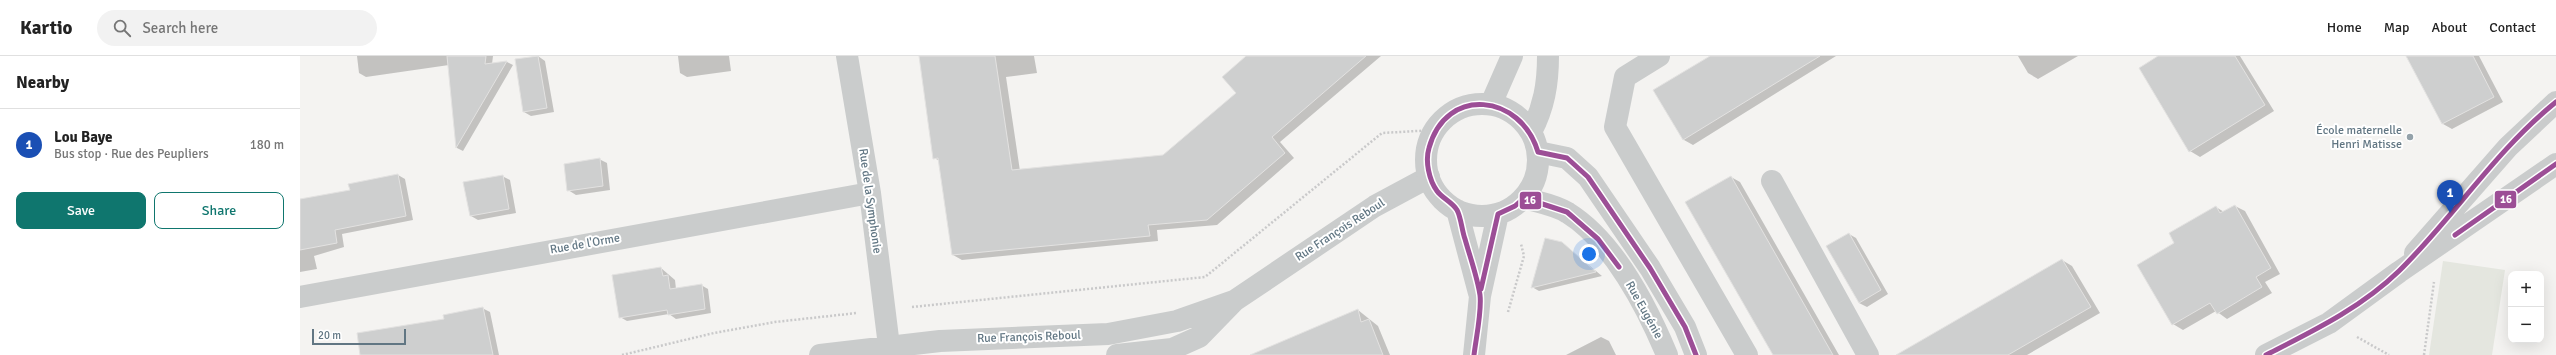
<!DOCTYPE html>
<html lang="en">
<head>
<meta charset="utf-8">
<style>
	:root { --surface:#fff; --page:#f2f2f2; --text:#222; --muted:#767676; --line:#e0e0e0; --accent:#0f766e }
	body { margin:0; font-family:Signika,sans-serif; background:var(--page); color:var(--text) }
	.controls { position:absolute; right:12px; bottom:12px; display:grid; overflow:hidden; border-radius:8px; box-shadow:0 4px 16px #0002 }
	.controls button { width:36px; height:36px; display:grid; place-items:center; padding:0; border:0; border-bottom:1px solid var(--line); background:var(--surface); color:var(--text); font:20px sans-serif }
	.scale { position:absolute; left:12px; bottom:10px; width:94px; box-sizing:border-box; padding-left:4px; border:2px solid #617683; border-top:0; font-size:11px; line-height:14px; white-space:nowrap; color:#617683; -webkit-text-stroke:3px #fff; paint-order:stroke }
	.you { position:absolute; left:1289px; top:198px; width:14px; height:14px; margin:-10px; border:3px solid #fff; border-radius:50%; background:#1a73e8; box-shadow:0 0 0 6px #1a73e833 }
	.badge { display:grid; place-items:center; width:26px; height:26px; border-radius:50%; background:var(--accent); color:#fff; font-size:13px; font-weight:700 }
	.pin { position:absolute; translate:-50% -33px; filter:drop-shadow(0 1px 2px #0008) }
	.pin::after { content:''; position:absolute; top:21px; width:14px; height:12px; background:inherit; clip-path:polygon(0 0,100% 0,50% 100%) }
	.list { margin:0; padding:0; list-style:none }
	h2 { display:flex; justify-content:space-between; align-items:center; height:52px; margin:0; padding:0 16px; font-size:17px }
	h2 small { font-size:13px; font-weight:400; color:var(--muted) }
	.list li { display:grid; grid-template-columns:26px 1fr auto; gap:12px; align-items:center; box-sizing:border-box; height:72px; padding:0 16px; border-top:1px solid var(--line) }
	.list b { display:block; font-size:15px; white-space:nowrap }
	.list p { margin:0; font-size:13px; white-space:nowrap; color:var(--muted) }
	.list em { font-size:13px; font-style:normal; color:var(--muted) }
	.actions { display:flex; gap:8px; padding:12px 16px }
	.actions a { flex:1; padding:9px 0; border:1px solid var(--accent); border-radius:8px; text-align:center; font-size:14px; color:var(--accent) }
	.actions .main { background:var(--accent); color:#fff }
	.icon { flex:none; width:22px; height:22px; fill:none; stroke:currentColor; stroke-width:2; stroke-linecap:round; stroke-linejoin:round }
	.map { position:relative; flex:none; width:2256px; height:299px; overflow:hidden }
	header { display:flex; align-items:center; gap:24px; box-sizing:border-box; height:56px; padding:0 20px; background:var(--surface); border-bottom:1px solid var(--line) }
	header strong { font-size:19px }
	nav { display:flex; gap:22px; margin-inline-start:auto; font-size:14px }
	.search { width:280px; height:36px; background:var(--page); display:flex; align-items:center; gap:10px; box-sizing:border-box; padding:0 14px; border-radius:22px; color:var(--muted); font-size:15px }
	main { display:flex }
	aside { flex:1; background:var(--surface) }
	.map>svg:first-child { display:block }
	.green { fill:#e4e6df }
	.shadow { fill:#0003 }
	.building { fill:#cecfcf; stroke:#e3e2e1 }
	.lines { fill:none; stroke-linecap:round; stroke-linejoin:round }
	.path { stroke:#c9c9ca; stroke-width:2.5; stroke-dasharray:2 2; stroke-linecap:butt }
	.minor { stroke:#cacccc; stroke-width:22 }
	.tertiary { stroke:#cacccc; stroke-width:22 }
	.bus-1-casing { stroke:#fff; stroke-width:8 }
	.bus-1 { stroke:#9c4e96; stroke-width:5 }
	.poi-dot { fill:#94a2aa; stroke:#fff; stroke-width:1.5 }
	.labels { text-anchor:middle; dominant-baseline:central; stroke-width:4; stroke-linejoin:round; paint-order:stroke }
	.poi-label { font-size:12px; fill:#617683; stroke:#fff; text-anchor:end }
	.street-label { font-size:12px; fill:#617683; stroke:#fff }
	.line-badge { stroke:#fff; stroke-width:1.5 }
	.badge-label { font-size:11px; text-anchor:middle; font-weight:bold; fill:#fff }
</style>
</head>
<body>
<header>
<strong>Kartio</strong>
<div class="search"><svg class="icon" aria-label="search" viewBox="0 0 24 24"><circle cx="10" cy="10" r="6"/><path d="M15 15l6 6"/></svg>Search here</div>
<nav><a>Home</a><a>Map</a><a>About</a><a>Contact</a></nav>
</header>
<main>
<aside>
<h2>Nearby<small></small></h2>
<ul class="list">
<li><span class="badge" style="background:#1a4fb4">1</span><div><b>Lou Baye</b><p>Bus stop · Rue des Peupliers</p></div><em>180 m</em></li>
</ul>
<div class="actions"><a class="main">Save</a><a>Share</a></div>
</aside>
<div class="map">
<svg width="2256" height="299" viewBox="0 0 2256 299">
	<rect width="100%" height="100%" fill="#f4f3f1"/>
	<path class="green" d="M 2143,205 L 2205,214 L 2192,299 L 2129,299 Z"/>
	<path class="shadow" d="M 57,0 L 193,0 L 192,8 L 207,6 L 213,9 L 163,95 L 157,92 L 149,9 L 66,21 L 59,17 Z
		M 238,0 L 245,5 L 254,56 L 231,60 L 224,56 Z
		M 378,0 L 429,0 L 431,15 L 387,21 L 380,17 Z
		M 620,0 L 734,0 L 737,17 L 706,21 L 720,115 L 864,100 L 938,37 L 948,0 L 1081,0 L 980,86 L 994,102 L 917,169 L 857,174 L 858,185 L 662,204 L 653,199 L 640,105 L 634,102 Z
		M 1412,0 L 1536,0 L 1393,89 L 1384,84 L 1354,35 Z
		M 1718,0 L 1778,0 L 1738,23 L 1728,17 Z
		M 1860,0 L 1940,0 L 1974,55 L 1900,101 L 1890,95 Z
		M 2107,0 L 2179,0 L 2203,46 L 2152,73 L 2143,68 Z
		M 299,103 L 307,107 L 310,134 L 276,139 L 268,134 Z
		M 98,119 L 105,123 L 113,164 L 42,178 L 44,191 L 14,200 L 17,213 L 0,216 L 0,144 L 51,135 Z
		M 202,120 L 210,124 L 216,157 L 178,164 L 171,160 Z
		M 1431,121 L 1440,126 L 1539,299 L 1474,299 Z
		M 1935,150 L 1945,155 L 1980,218 L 1965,226 L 1972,237 L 1927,263 L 1916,255 L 1883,274 L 1873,268 L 1839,209 L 1876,187 L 1916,151 L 1924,156 Z
		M 1549,178 L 1556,182 L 1588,238 L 1567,251 L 1559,247 Z
		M 1261,186 L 1302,220 L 1239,235 L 1232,231 Z
		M 1762,204 L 1772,210 L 1800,257 L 1727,299 L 1605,299 Z
		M 361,212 L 375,224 L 376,233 L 401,229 L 408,233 L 411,257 L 376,263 L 369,258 L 327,265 L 320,261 Z
		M 182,252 L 190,256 L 199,299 L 60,299 L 145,264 Z
		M 1058,254 L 1078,270 L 1090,299 L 951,299 Z
		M 1301,281 L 1309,285 L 1316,299 L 1266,299 Z"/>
	<path class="building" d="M 147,0 L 186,0 L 185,8 L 207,5 L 156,92 Z
		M 238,0 L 247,52 L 223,56 L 215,3 Z
		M 619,0 L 695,0 L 712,114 L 863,99 L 936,37 L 922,21 L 946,0 L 1066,0 L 972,81 L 985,97 L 907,164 L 848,169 L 850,180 L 652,199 L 638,102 L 633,103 Z
		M 1410,0 L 1520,0 L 1383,84 L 1353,34 Z
		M 1858,0 L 1935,0 L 1965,49 L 1889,96 L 1839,12 Z
		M 2106,0 L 2173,0 L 2194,41 L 2142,68 Z
		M 300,102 L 303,130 L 267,135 L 264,108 Z
		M 98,118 L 106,160 L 35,174 L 37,187 L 0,194 L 0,143 L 50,134 L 48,128 Z
		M 203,119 L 209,153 L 170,160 L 163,126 Z
		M 1431,120 L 1533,299 L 1473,299 L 1385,146 Z
		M 1935,149 L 1971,212 L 1956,221 L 1962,231 L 1917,258 L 1910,247 L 1872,269 L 1837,209 L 1874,187 L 1869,177 L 1916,150 L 1920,157 Z
		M 1549,177 L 1581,234 L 1559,247 L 1526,190 Z
		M 1245,182 L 1262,186 L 1296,216 L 1231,232 Z
		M 1762,203 L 1791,251 L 1708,299 L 1596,299 Z
		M 361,211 L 363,220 L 368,219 L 370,233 L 402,228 L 405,253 L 368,259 L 367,254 L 319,262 L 312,219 Z
		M 183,251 L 193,299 L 60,299 L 57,277 L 144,263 L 143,259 Z
		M 1058,253 L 1061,266 L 1069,263 L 1083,299 L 950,299 Z"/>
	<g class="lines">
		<path class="path" d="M 612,251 L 905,221 L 1082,77 L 1135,74
			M 1208,256 L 1224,200 L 1221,188
			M 2057,281 L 2089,299
			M 322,299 L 414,277 L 475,266 L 557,257
			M 2124,299 L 2134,226"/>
		<path class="minor" d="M 547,0 L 570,137 L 589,290
			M 1359,0 L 1325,21 L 1315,71 L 1447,299
			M 1238,96 L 1267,102 L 1288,121 L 1350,212 L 1385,271 L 1396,299
			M 1472,125 L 1568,299
			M 1224,142 C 1237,146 1256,149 1268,157 C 1313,185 1347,251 1367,299
			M 2115,197 L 2208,91 L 2256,46
			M 0,241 L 570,137
			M 520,299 L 640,285 L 808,278 L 877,265 L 934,245
			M 817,299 L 872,293 L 899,281 L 934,245 L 1075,150 L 1129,121
			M 1966,299 L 2029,267 L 2099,216 L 2256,108"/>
		<path class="tertiary" d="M1126 104a56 56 0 1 1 112 0a56 56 0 1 1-112 0Z
			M 1191,48 L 1212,0
			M 1231,76 C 1244,51 1248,28 1248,0
			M 1157,154 L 1179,237
			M 1174,299 L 1180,240 L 1198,158"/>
		<defs>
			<path id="bus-1" d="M 2155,179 L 2256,108
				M 1181,233 L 1198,158 L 1215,150 L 1224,142 L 1267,156 L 1298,183 L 1319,211
				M 1174,299 C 1176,282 1182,255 1180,239 C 1177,220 1170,201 1165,183 C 1162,175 1161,161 1157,154 C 1152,146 1142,142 1137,135 C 1129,124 1125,105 1129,92 C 1146,29 1221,38 1238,96 L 1267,102 L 1288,121 L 1350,212 L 1385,271 L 1396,299
				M 1966,299 C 2013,275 2061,252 2099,215 C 2154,161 2195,95 2256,46"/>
		</defs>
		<use href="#bus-1" class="bus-1-casing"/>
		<use href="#bus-1" class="bus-1"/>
	</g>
	<circle class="poi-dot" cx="2110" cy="81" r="4"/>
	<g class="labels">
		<g class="poi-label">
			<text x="2102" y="74">École maternelle<tspan x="2102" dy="14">Henri Matisse</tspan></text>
		</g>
		<g class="street-label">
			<text transform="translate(570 145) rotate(82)">Rue de la Symphonie</text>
			<text transform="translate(1040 174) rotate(-33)">Rue François Reboul</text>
			<text transform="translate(285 188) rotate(-10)">Rue de l'Orme</text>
			<text transform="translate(1344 254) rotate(61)">Rue Eugénie</text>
			<text transform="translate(729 281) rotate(-2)">Rue François Reboul</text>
		</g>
	</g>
	<g class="line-badge">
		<rect x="2194" y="134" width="23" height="19" rx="4" fill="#9c4e96"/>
		<rect x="1219" y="135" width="23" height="19" rx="4" fill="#9c4e96"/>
	</g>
	<g class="badge-label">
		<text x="2206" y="147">16</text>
		<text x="1230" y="148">16</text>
	</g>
</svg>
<div class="controls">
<button>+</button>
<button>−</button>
</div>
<div class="scale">20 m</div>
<div class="you"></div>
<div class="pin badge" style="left:2150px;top:157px;background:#1a4fb4">1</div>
</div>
</main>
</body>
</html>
